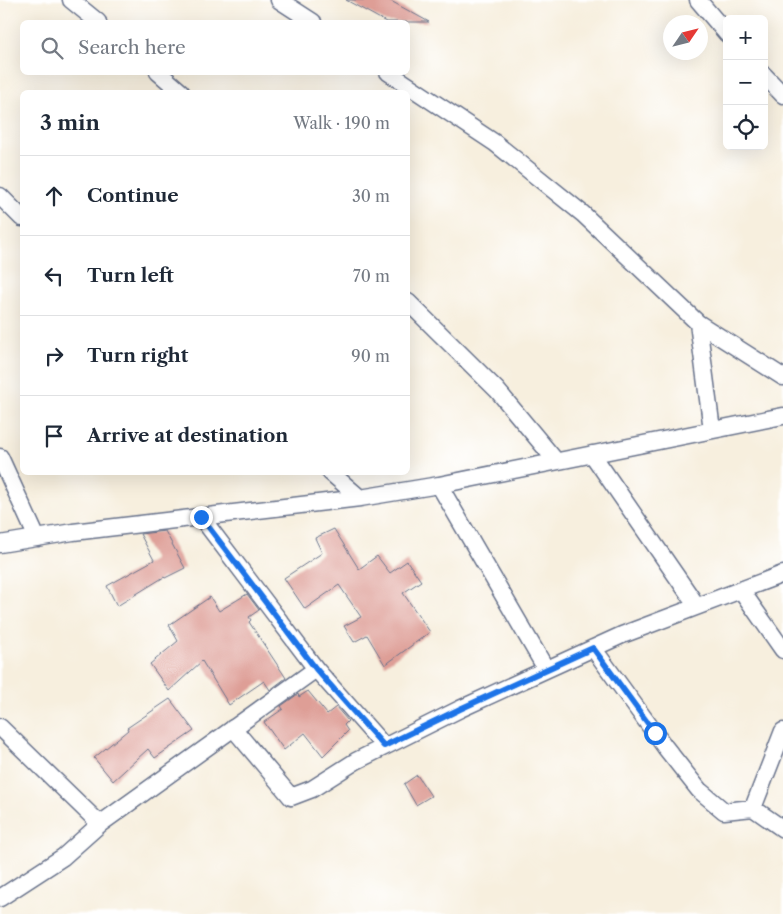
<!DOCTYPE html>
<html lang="en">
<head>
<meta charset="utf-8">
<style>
	:root { --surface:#fff; --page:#f6f6f7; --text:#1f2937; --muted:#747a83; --line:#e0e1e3 }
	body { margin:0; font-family:"Libre Caslon Text",serif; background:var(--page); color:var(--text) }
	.controls { position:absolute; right:15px; top:15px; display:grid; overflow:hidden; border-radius:8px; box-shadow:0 5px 20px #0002 }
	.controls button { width:45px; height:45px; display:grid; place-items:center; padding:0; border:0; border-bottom:1px solid var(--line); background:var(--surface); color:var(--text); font:25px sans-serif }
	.compass { position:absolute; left:663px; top:15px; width:45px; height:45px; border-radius:50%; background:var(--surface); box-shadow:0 5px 20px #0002; rotate:55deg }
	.stop { position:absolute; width:15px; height:15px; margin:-11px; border:4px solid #1a73e8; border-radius:50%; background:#fff }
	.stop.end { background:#1a73e8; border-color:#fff; box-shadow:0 1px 5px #0008 }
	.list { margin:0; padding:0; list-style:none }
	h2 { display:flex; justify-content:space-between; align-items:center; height:65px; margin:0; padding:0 20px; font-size:21px }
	h2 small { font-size:16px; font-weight:400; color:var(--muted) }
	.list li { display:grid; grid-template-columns:32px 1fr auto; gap:15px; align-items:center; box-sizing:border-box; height:80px; padding:0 20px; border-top:1px solid var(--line) }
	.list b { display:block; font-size:19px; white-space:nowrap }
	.list em { font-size:16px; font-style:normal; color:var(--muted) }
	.icon { flex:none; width:28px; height:28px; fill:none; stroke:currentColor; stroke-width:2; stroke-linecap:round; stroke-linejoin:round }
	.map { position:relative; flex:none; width:783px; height:914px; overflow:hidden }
	.search { position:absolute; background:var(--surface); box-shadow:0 5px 20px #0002; left:20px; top:20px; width:390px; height:55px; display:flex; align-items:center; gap:12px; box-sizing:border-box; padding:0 18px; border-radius:8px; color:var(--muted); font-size:19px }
	.panel { position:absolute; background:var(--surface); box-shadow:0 5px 20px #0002; left:20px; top:90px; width:390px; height:385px; border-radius:8px }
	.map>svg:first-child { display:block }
	.building { fill:#de9e96 }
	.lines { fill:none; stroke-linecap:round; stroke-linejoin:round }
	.street-casing { stroke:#68728b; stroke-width:19 }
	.street { stroke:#fff; stroke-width:16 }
	.route { stroke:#1a73e8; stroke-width:6 }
</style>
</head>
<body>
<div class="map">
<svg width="783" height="914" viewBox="0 0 783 914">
	<rect width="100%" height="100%" fill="#fff"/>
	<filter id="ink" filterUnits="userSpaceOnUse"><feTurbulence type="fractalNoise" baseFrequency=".02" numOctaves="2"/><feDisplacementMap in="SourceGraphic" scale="10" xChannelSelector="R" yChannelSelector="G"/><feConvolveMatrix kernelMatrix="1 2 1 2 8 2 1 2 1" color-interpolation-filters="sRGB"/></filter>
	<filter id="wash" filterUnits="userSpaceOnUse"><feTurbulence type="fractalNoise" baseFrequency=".0096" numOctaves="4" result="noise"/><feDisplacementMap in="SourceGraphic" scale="20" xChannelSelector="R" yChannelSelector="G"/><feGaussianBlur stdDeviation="1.12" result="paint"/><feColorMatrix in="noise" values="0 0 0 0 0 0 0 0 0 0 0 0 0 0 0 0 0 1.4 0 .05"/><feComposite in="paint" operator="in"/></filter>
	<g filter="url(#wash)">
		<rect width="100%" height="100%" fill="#f7efde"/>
		<g id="blocks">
			<path class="building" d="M 346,0 L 389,0 L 429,22 L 386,22 Z
				M 334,529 L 359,569 L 377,556 L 390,573 L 407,561 L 421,581 L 403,593 L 430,632 L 385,665 L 367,635 L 354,642 L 344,626 L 361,617 L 339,585 L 305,609 L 284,578 L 322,553 L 315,538 Z
				M 165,531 L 185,568 L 165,578 L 164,577 L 117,606 L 107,586 L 154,560 L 140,534 Z
				M 247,594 L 259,610 L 249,617 L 251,620 L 249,622 L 286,678 L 270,690 L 264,681 L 229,705 L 202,661 L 169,691 L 150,664 L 178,641 L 169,625 L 210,597 L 219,611 Z
				M 308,691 L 327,714 L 336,707 L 348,721 L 344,725 L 348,731 L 323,756 L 305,733 L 284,750 L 264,722 L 283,709 L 281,706 L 298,694 L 299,697 Z
				M 170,699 L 194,731 L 155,758 L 148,749 L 113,781 L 94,758 L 128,730 L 127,728 Z
				M 417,775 L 431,796 L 416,805 L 404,784 Z"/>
		</g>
	</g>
	<g filter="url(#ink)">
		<use href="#blocks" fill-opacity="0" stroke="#68728b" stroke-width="1"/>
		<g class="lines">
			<defs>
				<path id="street" d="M 71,0 L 98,22
					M 279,0 L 313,22
					M 698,0 L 727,34
					M 158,72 L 181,92
					M 388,72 L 495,143 L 583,214 L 698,323 L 783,377
					M 764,75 L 783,95
					M 0,196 L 22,218
					M 408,302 L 497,390 L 556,461
					M 698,323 L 712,430
					M 592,454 L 697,606
					M 0,457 L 37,538
					M 330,472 L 360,498
					M 439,485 L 546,669
					M 201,517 L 316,669 L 384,746
					M 0,544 L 73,532 L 360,498 L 439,485 L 783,416
					M 741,590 L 783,650
					M 593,648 L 665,747 L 699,790 L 724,811 L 753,808 L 783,829
					M 0,727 L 100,824
					M 233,728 L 291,797 L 312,789 L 356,761 L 460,709 L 622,635 L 783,574
					M 753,808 L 783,731
					M 0,898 L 63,857 L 100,824 L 316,669"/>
			</defs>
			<use href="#street" class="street-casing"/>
			<use href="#street" class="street"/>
		</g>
	</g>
	<g class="lines" filter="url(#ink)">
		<path class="route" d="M 201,517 L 316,669 L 384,746 L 460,709 L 593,648 L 655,733"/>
	</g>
</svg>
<div class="controls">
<button>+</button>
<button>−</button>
<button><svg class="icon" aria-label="locate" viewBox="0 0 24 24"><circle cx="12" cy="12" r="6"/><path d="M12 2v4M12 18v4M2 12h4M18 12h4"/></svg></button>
</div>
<svg class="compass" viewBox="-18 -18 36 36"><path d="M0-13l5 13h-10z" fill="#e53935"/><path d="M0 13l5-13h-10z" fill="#747a83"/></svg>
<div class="stop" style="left:655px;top:733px"></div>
<div class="stop end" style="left:201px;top:517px"></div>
<div class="search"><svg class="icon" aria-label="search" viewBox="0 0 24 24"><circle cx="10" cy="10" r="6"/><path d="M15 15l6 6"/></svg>Search here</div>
<section class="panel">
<h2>3 min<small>Walk · 190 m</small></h2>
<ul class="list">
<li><svg class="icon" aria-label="ahead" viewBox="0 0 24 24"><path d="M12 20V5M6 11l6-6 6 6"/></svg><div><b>Continue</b></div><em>30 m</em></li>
<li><svg class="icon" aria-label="left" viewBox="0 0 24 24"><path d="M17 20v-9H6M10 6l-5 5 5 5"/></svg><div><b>Turn left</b></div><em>70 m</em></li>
<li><svg class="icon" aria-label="right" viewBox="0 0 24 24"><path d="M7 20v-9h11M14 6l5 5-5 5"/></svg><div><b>Turn right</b></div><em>90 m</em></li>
<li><svg class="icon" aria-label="arrive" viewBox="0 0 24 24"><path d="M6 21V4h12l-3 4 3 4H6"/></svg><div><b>Arrive at destination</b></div></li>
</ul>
</section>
</div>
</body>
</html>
